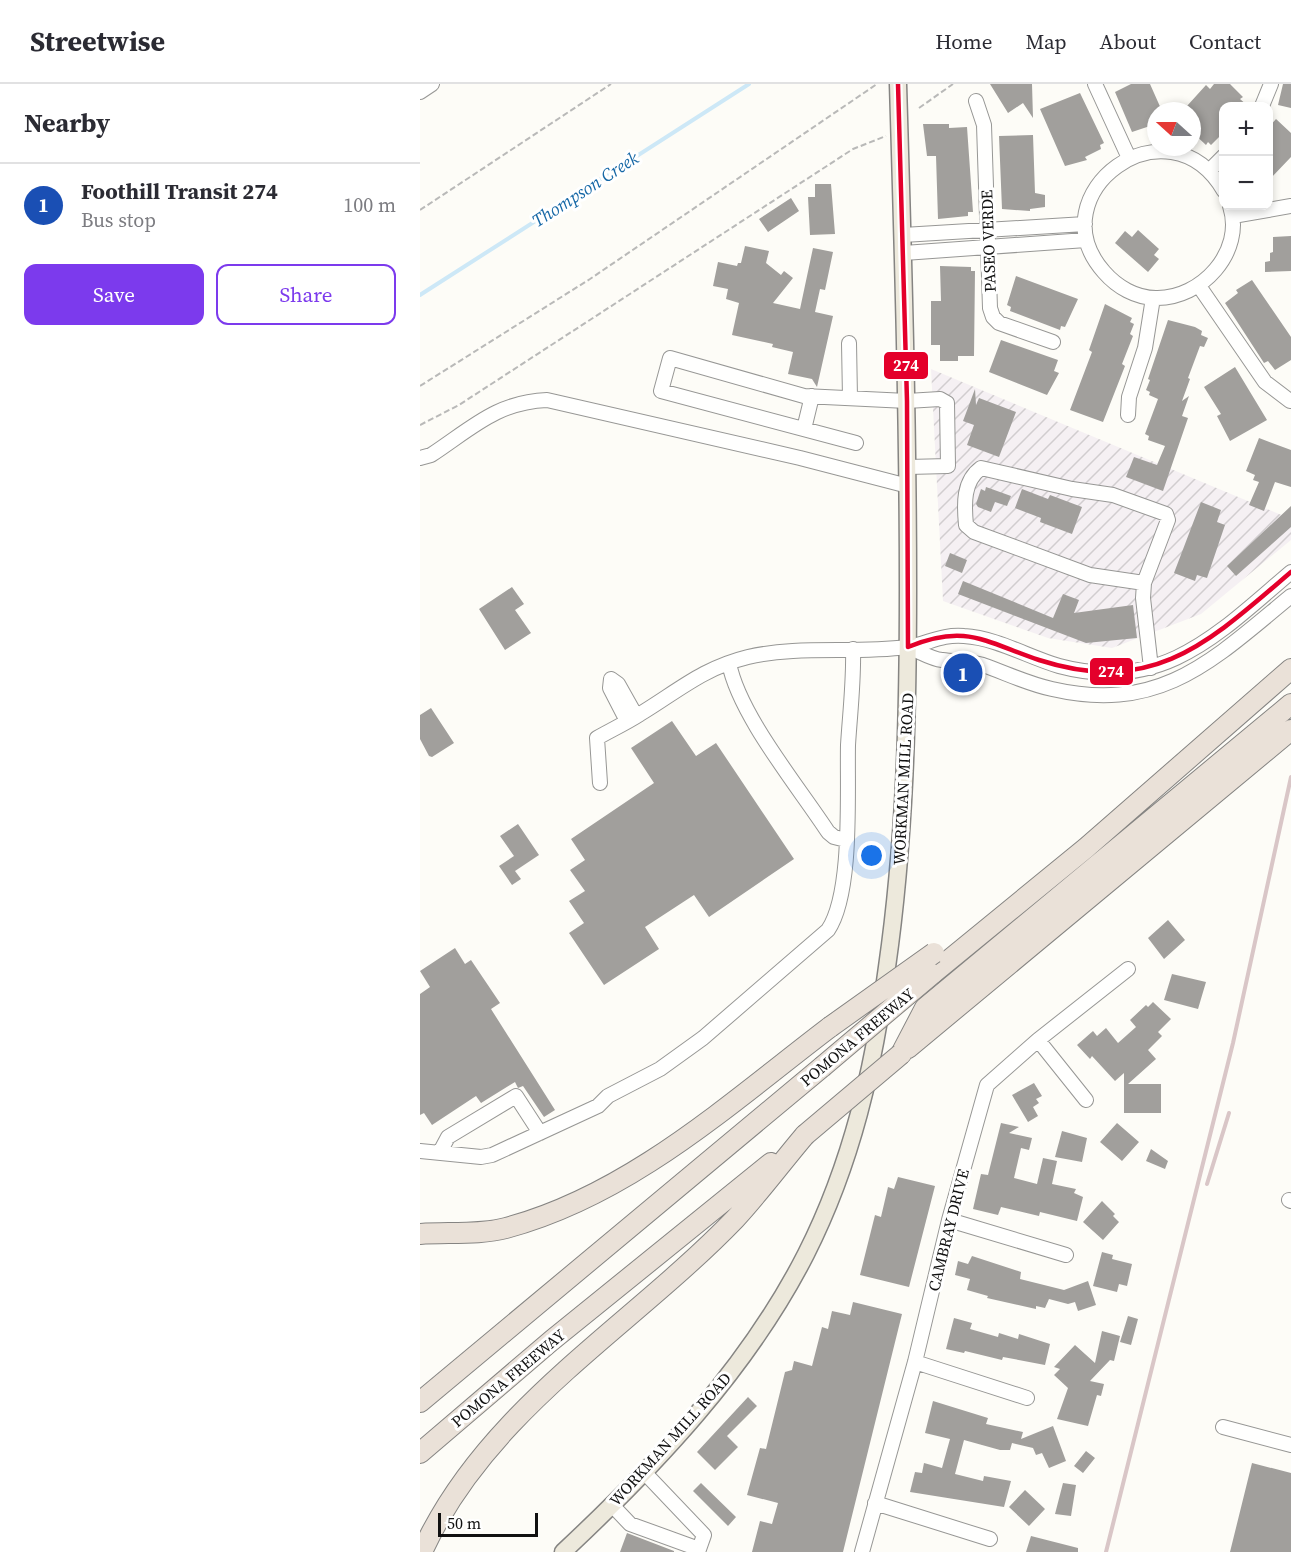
<!DOCTYPE html>
<html lang="en">
<head>
<meta charset="utf-8">
<style>
	:root { --surface:#fff; --page:#f7f7f7; --text:#2b2b33; --muted:#7c7c81; --line:#e1e1e2; --accent:#7c3aed }
	body { margin:0; font-family:"Source Serif 4",serif; background:var(--page); color:var(--text) }
	.controls { position:absolute; right:18px; top:18px; display:grid; overflow:hidden; border-radius:12px; box-shadow:0 3px 9px #0003 }
	.controls button { width:54px; height:54px; display:grid; place-items:center; padding:0; border:0; border-bottom:2px solid var(--line); background:var(--surface); color:var(--text); font:30px sans-serif }
	.compass { position:absolute; left:727px; top:18px; width:54px; height:54px; border-radius:50%; background:var(--surface); box-shadow:0 3px 9px #0003; rotate:291deg }
	.scale { position:absolute; left:18px; bottom:15px; width:100px; box-sizing:border-box; padding-left:6px; border:3px solid #111; border-top:0; font-size:16px; line-height:21px; white-space:nowrap; color:#111; -webkit-text-stroke:4px #fff; paint-order:stroke }
	.you { position:absolute; left:452px; top:772px; width:21px; height:21px; margin:-15px; border:4px solid #fff; border-radius:50%; background:#1a73e8; box-shadow:0 0 0 9px #1a73e833 }
	.badge { display:grid; place-items:center; width:39px; height:39px; border-radius:50%; background:var(--accent); color:#fff; font-size:20px; font-weight:700 }
	.pin { position:absolute; translate:-50% -50%; border:3px solid #fff; box-shadow:0 2px 6px #0006 }
	.list { margin:0; padding:0; list-style:none }
	h2 { display:flex; justify-content:space-between; align-items:center; height:78px; margin:0; padding:0 24px; font-size:26px }
	h2 small { font-size:20px; font-weight:400; color:var(--muted) }
	.list li { display:grid; grid-template-columns:39px 1fr auto; gap:18px; align-items:center; box-sizing:border-box; height:84px; padding:0 24px; border-top:2px solid var(--line) }
	.list b { display:block; font-size:22px; white-space:nowrap }
	.list p { margin:0; font-size:20px; white-space:nowrap; color:var(--muted) }
	.list em { font-size:20px; font-style:normal; color:var(--muted) }
	.actions { display:flex; gap:12px; padding:18px 24px }
	.actions a { flex:1; padding:14px 0; border:2px solid var(--accent); border-radius:12px; text-align:center; font-size:21px; color:var(--accent) }
	.actions .main { background:var(--accent); color:#fff }
	.map { position:relative; flex:none; width:871px; height:1468px; overflow:hidden }
	header { display:flex; align-items:center; gap:36px; box-sizing:border-box; height:84px; padding:0 30px; background:var(--surface); border-bottom:2px solid var(--line) }
	header strong { font-size:28px }
	nav { display:flex; gap:33px; margin-inline-start:auto; font-size:21px }
	main { display:flex }
	aside { flex:1; background:var(--surface) }
	.map>svg:first-child { display:block }
	.industrial { fill:url(#industrial-furrows) }
	.lines { fill:none; stroke-linecap:round; stroke-linejoin:round }
	.stream { stroke:#cde8f7; stroke-width:4 }
	.building { fill:#a19f9c }
	.minor-casing { stroke:#979795; stroke-width:16 }
	.major-casing { stroke:#858482; stroke-width:19 }
	.highway-casing { stroke:#858482; stroke-width:22 }
	.path { stroke:#b9b9b8; stroke-width:2; stroke-dasharray:6 3; stroke-linecap:butt }
	.minor { stroke:#fffffe; stroke-width:14 }
	.major { stroke:#ede9dc; stroke-width:16 }
	.highway { stroke:#eae1d8; stroke-width:20 }
	.rail { stroke:#d9c6c7; stroke-width:4 }
	.highway-bridge-casing { stroke:#858482; stroke-width:22; stroke-linecap:butt }
	.highway-bridge { stroke:#eae1d8; stroke-width:20 }
	.bus-1-casing { stroke:#fff; stroke-width:9 }
	.bus-1 { stroke:#e4002b; stroke-width:4.5 }
	.labels { text-anchor:middle; dominant-baseline:central; stroke-width:6; stroke-linejoin:round; paint-order:stroke }
	.street-label { font-size:16px; fill:#111; stroke:#fff }
	.water-label { font-size:18px; font-style:italic; fill:#1768a6; stroke:#fff }
	.line-badge { stroke:#fff; stroke-width:2 }
	.badge-label { font-size:16px; text-anchor:middle; font-weight:bold; fill:#fff }
</style>
</head>
<body>
<header>
<strong>Streetwise</strong>
<nav><a>Home</a><a>Map</a><a>About</a><a>Contact</a></nav>
</header>
<main>
<aside>
<h2>Nearby<small></small></h2>
<ul class="list">
<li><span class="badge" style="background:#1a4fb4">1</span><div><b>Foothill Transit 274</b><p>Bus stop</p></div><em>100 m</em></li>
</ul>
<div class="actions"><a class="main">Save</a><a>Share</a></div>
</aside>
<div class="map">
<svg width="871" height="1468" viewBox="0 0 871 1468">
	<defs>
		<pattern id="industrial-furrows" width="10" height="10" patternUnits="userSpaceOnUse" patternTransform="scale(1.5)"><rect width="10" height="10" fill="#f5f0f3"/><path d="M-1 1l2-2M0 10L10 0M9 11l2-2" fill="none" stroke="#d1cdcf"/></pattern>
	</defs>
	<rect width="100%" height="100%" fill="#fdfcf7"/>
	<path class="industrial" d="M 511,285 L 871,435 L 871,456 L 781,530 L 692,564 L 628,554 L 523,517 Z"/>
	<g class="lines">
		<path class="stream" d="M 0,211 L 329,0"/>
	</g>
	<path class="building" d="M 570,0 L 612,0 L 613,34 L 603,19 L 588,29 Z
		M 711,0 L 730,0 L 742,27 L 736,27 L 736,40 L 712,48 L 695,8 Z
		M 794,0 L 810,0 L 823,13 L 820,15 L 828,22 L 804,22 L 804,48 L 791,61 L 788,58 L 786,61 L 772,48 L 773,27 L 767,22 L 786,1 L 790,5 Z
		M 863,0 L 871,0 L 871,24 L 858,21 Z
		M 660,9 L 684,59 L 680,61 L 681,65 L 665,73 L 667,76 L 645,82 L 620,25 Z
		M 856,35 L 871,49 L 871,73 L 849,96 L 849,43 Z
		M 503,40 L 529,40 L 529,44 L 547,43 L 553,128 L 548,128 L 548,132 L 518,135 L 516,72 L 507,72 Z
		M 613,51 L 615,109 L 625,111 L 625,123 L 610,125 L 610,127 L 582,125 L 579,52 Z
		M 395,100 L 411,100 L 415,150 L 390,151 L 388,113 L 395,113 Z
		M 371,114 L 379,127 L 348,148 L 339,135 Z
		M 718,146 L 739,165 L 734,171 L 739,175 L 728,188 L 695,159 L 705,147 L 712,153 Z
		M 871,152 L 871,187 L 845,188 L 845,178 L 850,177 L 850,169 L 853,168 L 853,153 Z
		M 325,162 L 349,167 L 346,179 L 361,191 L 364,187 L 373,194 L 353,219 L 380,225 L 393,164 L 413,168 L 405,206 L 400,205 L 395,228 L 413,232 L 397,303 L 392,295 L 368,290 L 373,268 L 352,263 L 353,260 L 312,251 L 319,219 L 306,215 L 308,205 L 293,202 L 298,178 L 317,182 L 318,179 L 321,179 Z
		M 520,182 L 551,183 L 551,187 L 555,187 L 554,272 L 538,272 L 538,277 L 520,277 L 520,261 L 511,261 L 511,217 L 521,217 Z
		M 596,192 L 658,215 L 645,243 L 641,242 L 640,246 L 590,227 L 591,223 L 587,221 Z
		M 832,196 L 871,253 L 871,276 L 855,286 L 848,277 L 844,279 L 805,219 L 818,209 L 816,206 Z
		M 685,220 L 712,234 L 710,238 L 714,240 L 710,250 L 713,252 L 702,280 L 705,282 L 683,338 L 650,326 L 672,268 L 669,266 Z
		M 748,236 L 775,243 L 782,247 L 781,251 L 788,254 L 784,263 L 780,262 L 768,294 L 770,295 L 762,317 L 769,312 L 762,332 L 768,334 L 743,407 L 706,393 L 714,373 L 737,381 L 745,362 L 728,356 L 729,352 L 725,350 L 738,315 L 729,311 L 730,308 L 726,306 L 730,296 L 728,295 Z
		M 581,256 L 638,276 L 634,287 L 639,289 L 627,311 L 569,288 Z
		M 815,283 L 847,336 L 810,357 L 797,332 L 801,330 L 784,303 Z
		M 555,305 L 556,321 L 559,314 L 596,328 L 579,373 L 547,361 L 554,341 L 543,337 Z
		M 839,354 L 871,366 L 871,403 L 855,398 L 844,427 L 829,421 L 839,398 L 833,396 L 835,391 L 826,387 Z
		M 566,403 L 591,412 L 587,422 L 575,418 L 571,428 L 558,423 L 556,420 L 561,405 L 565,407 Z
		M 602,405 L 628,415 L 630,411 L 662,423 L 652,450 L 620,438 L 621,434 L 595,424 Z
		M 781,418 L 801,426 L 797,438 L 805,441 L 787,494 L 777,491 L 775,497 L 754,489 Z
		M 871,422 L 871,443 L 816,492 L 807,482 Z
		M 530,469 L 547,476 L 542,489 L 525,482 Z
		M 543,497 L 633,534 L 643,510 L 659,516 L 654,529 L 713,521 L 717,554 L 666,559 L 538,510 Z
		M 92,503 L 104,520 L 95,526 L 111,549 L 85,566 L 59,525 Z
		M 11,624 L 34,659 L 12,673 L 9,672 L 0,655 L 0,631 Z
		M 252,637 L 276,672 L 296,659 L 374,775 L 289,833 L 274,811 L 225,843 L 239,865 L 184,901 L 149,849 L 164,839 L 149,817 L 165,807 L 150,786 L 165,776 L 151,755 L 234,699 L 211,664 Z
		M 98,740 L 119,771 L 95,787 L 101,795 L 92,801 L 79,782 L 94,772 L 80,752 Z
		M 748,836 L 765,856 L 744,875 L 728,854 Z
		M 35,864 L 45,880 L 51,876 L 80,919 L 71,925 L 135,1026 L 124,1033 L 103,1002 L 98,1004 L 95,998 L 61,1019 L 56,1012 L 12,1041 L 4,1029 L 0,1031 L 0,910 L 10,903 L 0,887 Z
		M 752,890 L 786,898 L 778,925 L 744,916 Z
		M 733,918 L 751,935 L 738,948 L 742,952 L 728,966 L 736,975 L 708,1000 L 741,1000 L 741,1029 L 704,1029 L 704,989 L 695,997 L 672,972 L 670,975 L 657,961 L 673,947 L 677,952 L 686,944 L 698,959 L 716,943 L 710,936 L 726,921 L 728,923 Z
		M 614,999 L 622,1012 L 616,1015 L 619,1019 L 613,1023 L 618,1032 L 608,1038 L 592,1011 Z
		M 581,1039 L 599,1043 L 589,1049 L 612,1054 L 609,1066 L 601,1064 L 594,1094 L 617,1100 L 623,1074 L 637,1077 L 632,1100 L 656,1105 L 654,1109 L 663,1113 L 657,1137 L 620,1128 L 619,1132 L 581,1123 L 578,1131 L 553,1125 L 561,1090 L 568,1091 Z
		M 697,1039 L 719,1058 L 702,1077 L 680,1058 Z
		M 642,1047 L 667,1054 L 662,1078 L 635,1073 Z
		M 731,1065 L 748,1077 L 745,1085 L 726,1077 Z
		M 478,1093 L 515,1102 L 489,1203 L 440,1191 L 455,1131 L 461,1133 L 468,1103 L 474,1105 Z
		M 682,1117 L 695,1130 L 693,1132 L 699,1138 L 683,1156 L 663,1138 Z
		M 682,1168 L 693,1171 L 692,1175 L 712,1180 L 707,1202 L 699,1200 L 697,1208 L 673,1202 Z
		M 552,1172 L 601,1188 L 600,1195 L 644,1206 L 668,1197 L 676,1221 L 658,1227 L 655,1218 L 648,1220 L 629,1215 L 625,1224 L 616,1222 L 616,1225 L 567,1214 L 568,1212 L 547,1206 L 550,1195 L 535,1191 L 538,1177 L 548,1180 Z
		M 433,1218 L 482,1230 L 423,1468 L 332,1468 L 340,1437 L 352,1440 L 358,1419 L 327,1411 L 340,1364 L 346,1365 L 365,1288 L 372,1286 L 374,1277 L 392,1282 L 402,1243 L 408,1245 L 412,1227 L 430,1231 Z
		M 708,1232 L 718,1235 L 711,1261 L 700,1258 Z
		M 534,1234 L 552,1239 L 550,1245 L 578,1253 L 579,1249 L 598,1255 L 599,1250 L 630,1260 L 625,1281 L 583,1273 L 582,1276 L 545,1267 L 544,1269 L 526,1265 Z
		M 682,1247 L 700,1252 L 694,1277 L 690,1276 L 670,1297 L 684,1300 L 681,1312 L 677,1311 L 668,1342 L 637,1335 L 648,1304 L 634,1291 L 640,1285 L 634,1283 L 655,1261 L 675,1279 Z
		M 328,1313 L 337,1322 L 307,1352 L 318,1363 L 295,1386 L 277,1368 Z
		M 513,1317 L 568,1334 L 566,1340 L 603,1348 L 601,1355 L 633,1342 L 646,1377 L 629,1384 L 622,1369 L 616,1371 L 613,1364 L 592,1359 L 590,1366 L 580,1366 L 544,1356 L 535,1390 L 563,1397 L 564,1392 L 591,1397 L 584,1423 L 490,1408 L 495,1388 L 502,1389 L 504,1379 L 522,1384 L 530,1355 L 505,1349 Z
		M 666,1367 L 675,1374 L 663,1389 L 654,1382 Z
		M 832,1379 L 871,1389 L 871,1468 L 810,1468 Z
		M 281,1399 L 316,1433 L 308,1442 L 273,1407 Z
		M 643,1399 L 656,1401 L 651,1432 L 635,1430 Z
		M 605,1406 L 625,1425 L 609,1442 L 589,1423 Z
		M 207,1449 L 254,1467 L 254,1468 L 200,1468 Z
		M 611,1452 L 658,1464 L 658,1468 L 606,1468 Z"/>
	<g class="lines">
		<defs>
			<path id="minor" d="M 675,0 L 709,74
				M 0,8 L 12,0
				M 556,17 L 564,41 L 570,224 L 573,233 L 579,239 L 633,258
				M 842,22 L 851,0
				M 789,87 L 804,72
				M 804,107 C 748,11 615,110 684,188 C 697,203 716,214 736,214 C 781,215 825,168 810,122
				M 813,132 L 871,122
				M 483,151 L 665,140
				M 484,169 L 666,156
				M 779,202 L 845,298 L 870,317
				M 429,259 L 430,314
				M 708,331 L 709,313 L 725,264 L 733,214
				M 384,345 L 392,312
				M 436,359 L 241,307 L 250,274 L 384,312 L 487,317 L 520,315 L 527,319 L 528,382 L 488,383
				M 0,374 L 11,371 C 52,344 77,318 127,316 L 380,374 L 488,402
				M 724,499 L 748,436 L 746,430 L 693,411 L 652,405 L 561,384 C 543,397 544,420 546,441 L 554,448 L 670,491 L 724,499 L 723,514 L 731,584
				M 488,563 C 499,567 511,575 522,576 C 536,578 549,577 563,581 C 586,589 608,600 632,605 C 741,630 793,576 871,512
				M 309,579 C 319,631 378,702 408,748 L 414,753 L 426,756
				M 207,637 L 190,604 L 191,595 L 198,600 L 216,632
				M 180,699 L 177,654 C 191,646 206,639 220,630 C 258,607 283,584 328,573 C 380,561 434,570 487,563 C 508,560 521,550 544,552 C 577,554 608,573 639,582 C 743,610 799,549 871,488
				M 618,956 L 666,1016
				M 0,1067 L 61,1073 L 72,1071 L 178,1022 L 188,1012 L 240,985 L 283,954 L 408,846 C 433,809 427,708 428,661 C 430,629 434,596 433,565
				M 20,1068 L 28,1053 L 96,1012 L 120,1049
				M 869,1116 L 871,1117
				M 529,1136 L 646,1171
				M 495,1278 L 607,1314
				M 803,1343 L 871,1361
				M 223,1387 L 284,1451 L 278,1468
				M 455,1419 L 570,1455
				M 191,1420 L 210,1440 L 279,1465
				M 442,1468 L 495,1278 L 529,1136 L 567,1001 L 618,956 L 708,885"/>
			<path id="major" d="M 143,1468 C 236,1381 328,1284 386,1170 C 432,1079 454,983 467,883 C 485,757 488,632 488,505 C 488,337 483,168 478,0"/>
			<path id="highway" d="M 512,890 L 666,764 L 871,585
				M 488,964 L 871,646
				M 481,970 L 505,924 L 871,620
				M 0,1150 C 27,1148 60,1151 86,1144 C 210,1111 310,1019 410,943
				M 0,1318 L 402,983
				M 0,1369 L 131,1257 L 351,1079
				M 2,1468 C 66,1326 210,1244 315,1135 C 340,1108 362,1078 385,1051"/>
		</defs>
		<use href="#minor" class="minor-casing"/>
		<use href="#major" class="major-casing"/>
		<use href="#highway" class="highway-casing"/>
		<path class="path" d="M 499,24 L 533,0
			M 0,126 L 191,0
			M 0,302 L 170,195 L 457,0
			M 0,341 L 39,321 L 433,65 L 466,52"/>
		<use href="#minor" class="minor"/>
		<use href="#major" class="major"/>
		<use href="#highway" class="highway"/>
		<path class="rail" d="M 787,1100 L 809,1029
			M 686,1468 L 813,959 L 871,693"/>
		<defs>
			<path id="highway-bridge" d="M 410,943 L 514,869
				M 402,983 L 512,890
				M 385,1051 L 481,970"/>
		</defs>
		<use href="#highway-bridge" class="highway-bridge-casing"/>
		<use href="#highway-bridge" class="highway-bridge"/>
		<defs>
			<path id="bus-1" d="M 478,0 L 487,317 L 488,563
				M 488,563 C 546,539 565,558 619,576 C 734,613 789,558 871,488"/>
		</defs>
		<use href="#bus-1" class="bus-1-casing"/>
		<use href="#bus-1" class="bus-1"/>
	</g>
	<g class="labels">
		<g class="street-label">
			<text transform="translate(568 157) rotate(-92)">PASEO VERDE</text>
			<text transform="translate(483 695) rotate(-87)">WORKMAN MILL ROAD</text>
			<text transform="translate(437 953) rotate(-40)">POMONA FREEWAY</text>
			<text transform="translate(528 1146) rotate(-76)">CAMBRAY DRIVE</text>
			<text transform="translate(88 1294) rotate(-40)">POMONA FREEWAY</text>
			<text transform="translate(250 1355) rotate(-48)">WORKMAN MILL ROAD</text>
		</g>
		<g class="water-label">
			<text transform="translate(165 105) rotate(-33)">Thompson Creek</text>
		</g>
	</g>
	<g class="line-badge">
		<rect x="463" y="267" width="46" height="29" rx="6" fill="#e4002b"/>
		<rect x="669" y="573" width="45" height="29" rx="6" fill="#e4002b"/>
	</g>
	<g class="badge-label">
		<text x="486" y="287">274</text>
		<text x="691" y="593">274</text>
	</g>
</svg>
<div class="controls">
<button>+</button>
<button>−</button>
</div>
<svg class="compass" viewBox="-18 -18 36 36"><path d="M0-13l5 13h-10z" fill="#e53935"/><path d="M0 13l5-13h-10z" fill="#7c7c81"/></svg>
<div class="scale">50 m</div>
<div class="you"></div>
<div class="pin badge" style="left:543px;top:589px;background:#1a4fb4">1</div>
</div>
</main>
</body>
</html>
